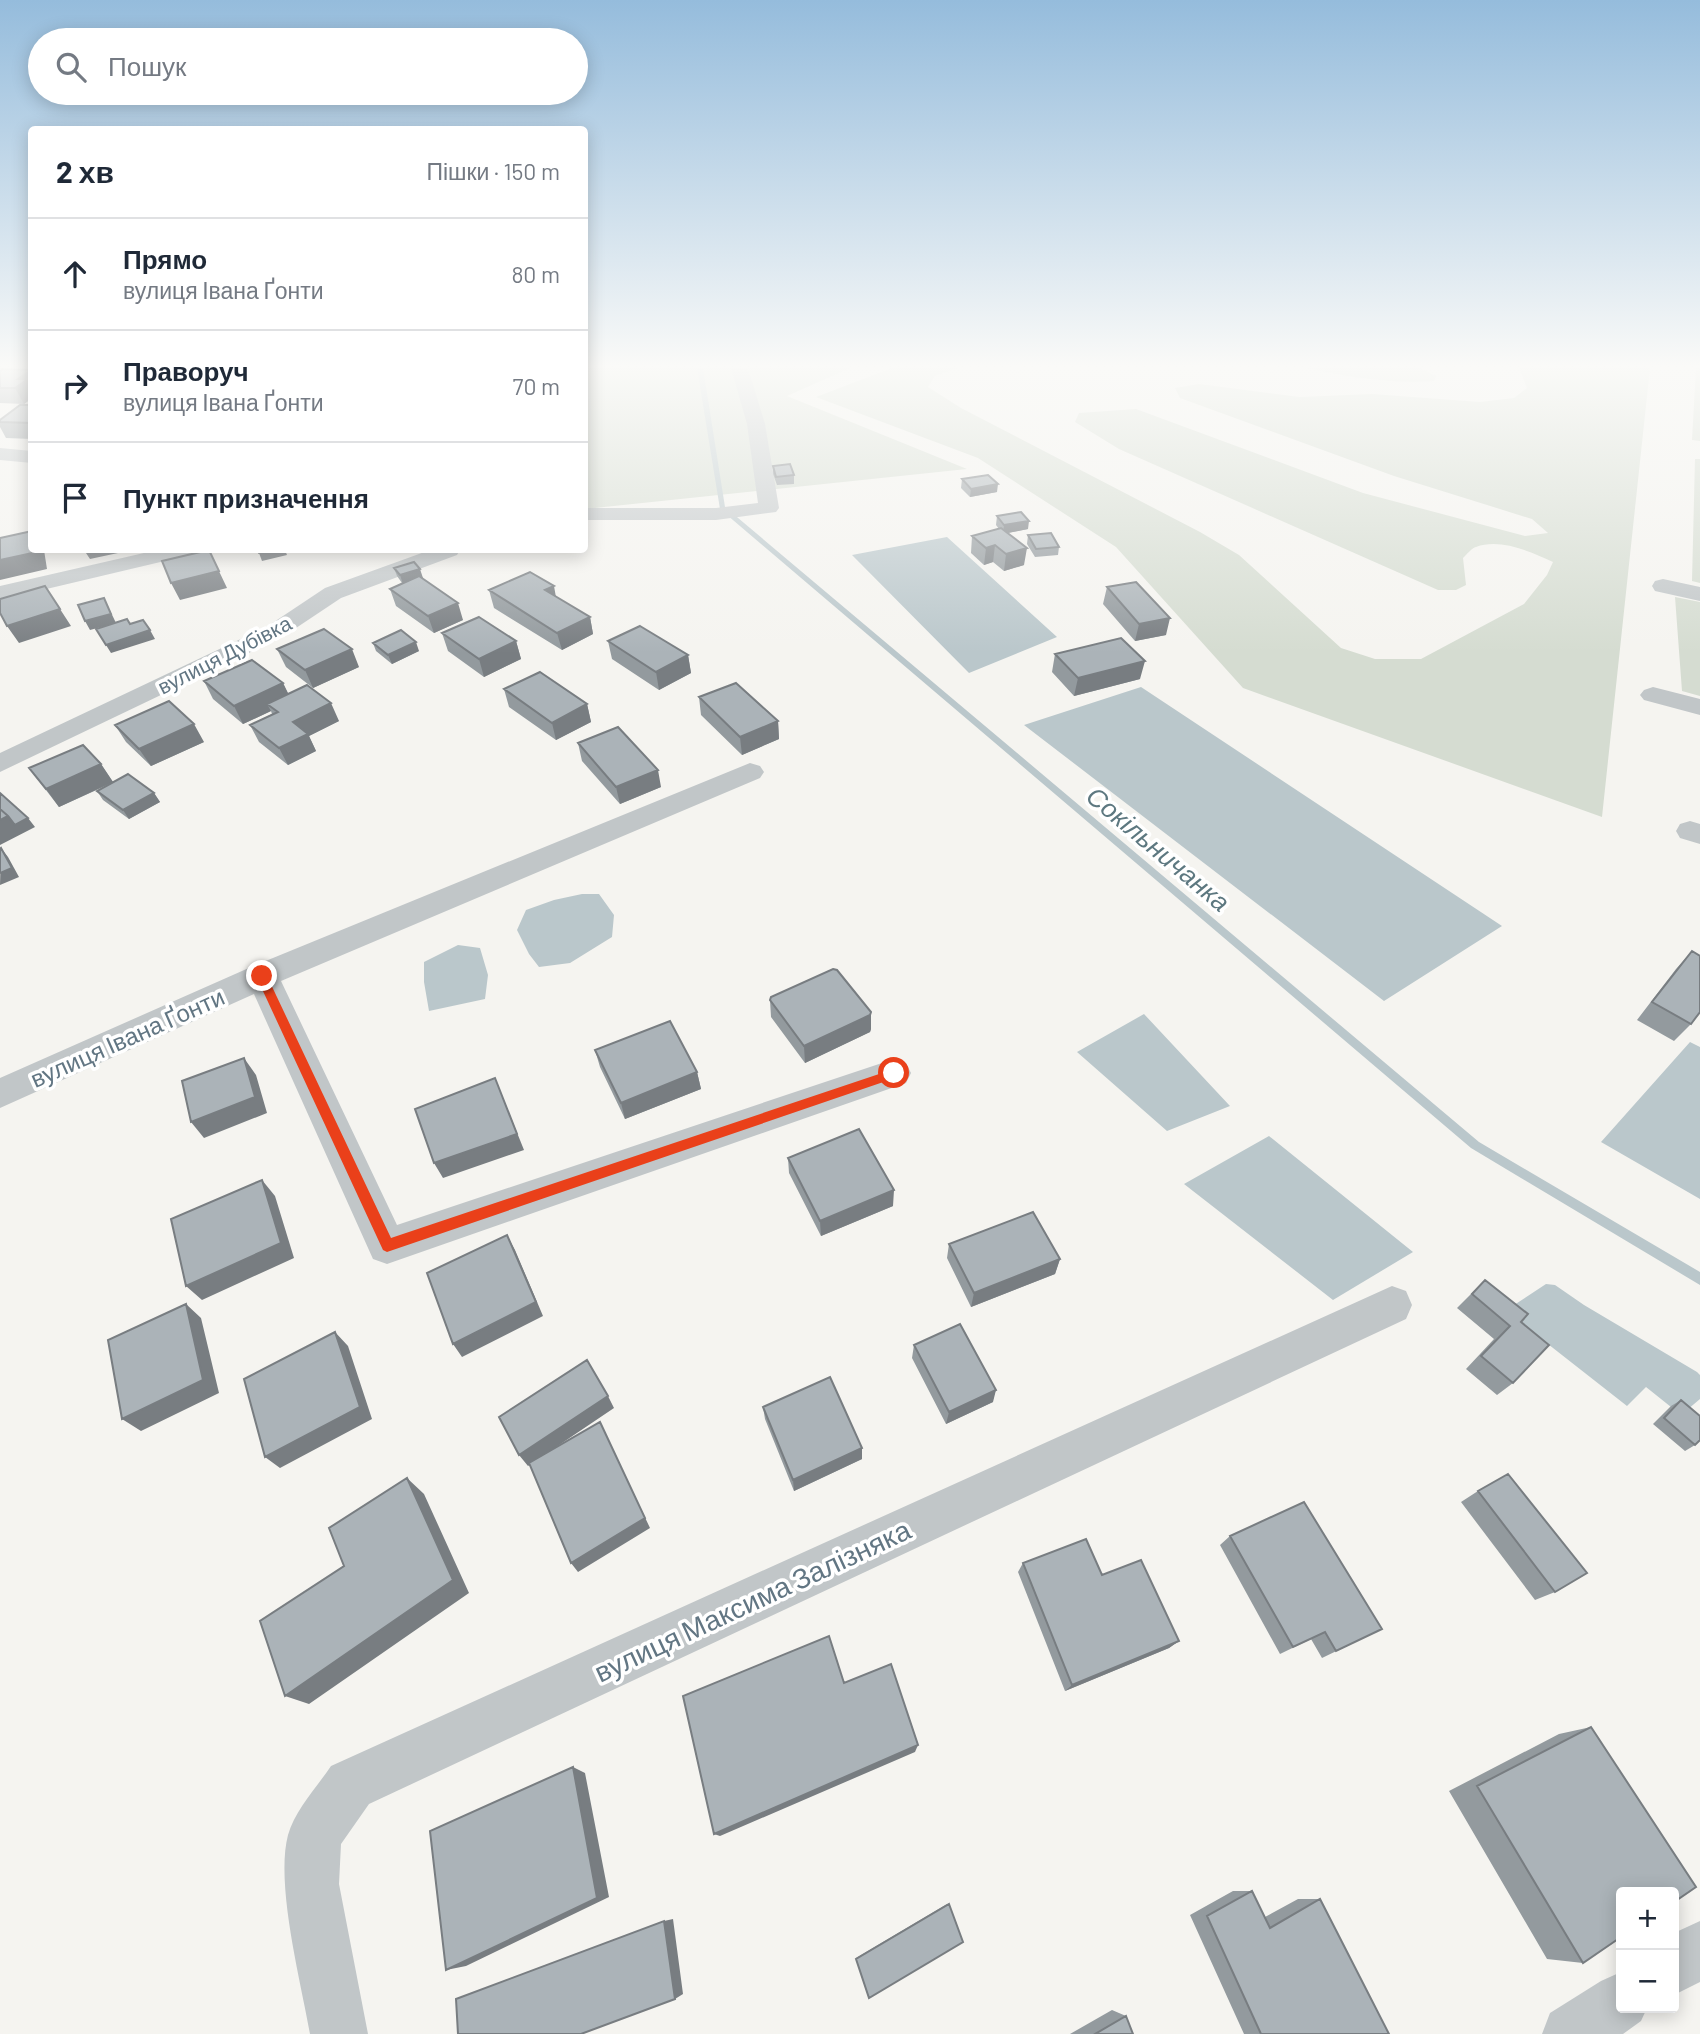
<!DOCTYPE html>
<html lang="uk">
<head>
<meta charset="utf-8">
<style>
	:root { --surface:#fff; --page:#f6f6f7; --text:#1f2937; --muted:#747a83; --line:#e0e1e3 }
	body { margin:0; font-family:Barlow,sans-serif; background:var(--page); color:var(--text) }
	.controls { position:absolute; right:21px; bottom:21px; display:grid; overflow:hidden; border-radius:7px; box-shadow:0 4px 18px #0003 }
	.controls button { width:63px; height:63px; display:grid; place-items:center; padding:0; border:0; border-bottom:2px solid var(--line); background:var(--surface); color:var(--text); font:35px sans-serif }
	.stop { position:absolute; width:21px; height:21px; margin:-16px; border:5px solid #ea401a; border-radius:50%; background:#fff }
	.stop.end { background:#ea401a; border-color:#fff; box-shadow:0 2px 7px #0008 }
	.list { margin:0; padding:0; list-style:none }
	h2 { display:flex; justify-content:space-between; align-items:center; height:91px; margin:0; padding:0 28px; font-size:30px }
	h2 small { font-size:23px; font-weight:400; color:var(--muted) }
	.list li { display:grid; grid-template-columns:46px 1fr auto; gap:21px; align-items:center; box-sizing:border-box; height:112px; padding:0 28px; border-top:2px solid var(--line) }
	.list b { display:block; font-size:26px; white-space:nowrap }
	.list p { margin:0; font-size:23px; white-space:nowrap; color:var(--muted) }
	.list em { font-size:23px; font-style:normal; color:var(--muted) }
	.icon { flex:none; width:38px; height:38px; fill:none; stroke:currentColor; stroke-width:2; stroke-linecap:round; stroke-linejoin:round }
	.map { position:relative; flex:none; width:1700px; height:2034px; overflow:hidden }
	.search { position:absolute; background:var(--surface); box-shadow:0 4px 18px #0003; left:28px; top:28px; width:560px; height:77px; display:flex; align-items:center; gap:18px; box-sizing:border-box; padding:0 24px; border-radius:38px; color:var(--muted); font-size:26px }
	.panel { position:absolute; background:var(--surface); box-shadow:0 4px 18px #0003; left:28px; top:126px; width:560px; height:427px; border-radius:7px }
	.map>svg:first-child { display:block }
	.green { fill:#d5dcd1 }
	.water { fill:#bac7cb }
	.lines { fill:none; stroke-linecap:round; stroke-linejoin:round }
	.stream { fill:#bac7cb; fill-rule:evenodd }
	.street { fill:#c1c6c8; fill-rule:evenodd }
	.wall { fill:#939a9e }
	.shaded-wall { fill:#787d81 }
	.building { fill:#abb3b8; stroke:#787d81; stroke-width:2 }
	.route { fill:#ea401a }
	.labels { text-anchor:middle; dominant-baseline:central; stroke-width:7; stroke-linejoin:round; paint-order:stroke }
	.far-street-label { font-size:21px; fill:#627683; stroke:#fff }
	.street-label { font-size:24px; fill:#627683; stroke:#fff }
	.water-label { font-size:26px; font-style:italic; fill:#5d7880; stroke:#fff }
	.near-street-label { font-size:28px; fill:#627683; stroke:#fff }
</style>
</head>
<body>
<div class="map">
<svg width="1700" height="2034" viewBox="0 0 1700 2034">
	<rect width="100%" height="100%" fill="#f5f4f0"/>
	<path class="green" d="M 584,368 L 850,368 L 787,396 L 967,469 L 585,509 Z
		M 892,368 L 957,368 L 935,376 L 928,387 L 961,408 L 1200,532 L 1239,555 L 1341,648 L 1375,659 L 1421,659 L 1524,604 L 1547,575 L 1553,562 C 1532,552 1500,538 1476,547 C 1472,548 1467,554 1463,558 L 1466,585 L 1456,590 L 1438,590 L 1119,449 L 1075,422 L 1079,413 L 1136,409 L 1363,493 L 1525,536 L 1548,533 L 1532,519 L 1394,476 L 1180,398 L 1175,388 L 1199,384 L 1300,397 L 1372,394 L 1480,402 L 1514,398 L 1527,388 L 1519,368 L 1650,368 L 1602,817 L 1243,688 L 1116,547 L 978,458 L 816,397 Z
		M 1306,368 L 1420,368 L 1436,376 L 1434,381 C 1391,384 1348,377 1306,368 Z
		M 1696,368 L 1700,368 L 1700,441 L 1692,440 Z
		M 1695,459 L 1700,459 L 1700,583 L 1692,581 Z
		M 1675,597 L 1700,602 L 1700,696 L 1682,691 Z"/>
	<path class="water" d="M 947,537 L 1057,637 L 969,673 L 852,555 Z
		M 1141,687 L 1502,926 L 1384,1001 L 1024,725 Z
		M 582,894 L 599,894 L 614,915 L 612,937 L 570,963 L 539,967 L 529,954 L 517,930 L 526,910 L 554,900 Z
		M 458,945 L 480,948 L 488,975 L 485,999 L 429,1011 L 424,982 L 424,962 Z
		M 1144,1014 L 1230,1106 L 1167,1131 L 1077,1052 Z
		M 1690,1042 L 1700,1047 L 1700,1199 L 1601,1142 Z
		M 1269,1136 L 1413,1252 L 1333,1300 L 1184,1184 Z
		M 1546,1284 L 1555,1285 L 1584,1305 L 1697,1372 L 1700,1375 L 1700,1399 L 1681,1415 L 1646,1387 L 1627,1406 L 1520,1322 L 1511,1307 Z"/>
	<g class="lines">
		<path class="stream" d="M 697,368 L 703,368 L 725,507 L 1479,1142 L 1700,1272 L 1700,1285 L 1471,1148 L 720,509 Z"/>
		<path class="street" d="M 731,368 L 748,368 L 765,424 L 779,508 L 776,512 L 716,520 L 584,520 L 584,508 L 716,508 L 758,503 L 747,424 Z
			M 0,448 L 32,451 L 32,463 L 0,460 Z
			M 157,550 L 193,550 L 190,555 L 0,600 L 0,586 Z
			M 430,550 L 460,550 L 457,555 L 341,598 L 284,636 L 0,772 L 0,753 L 268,626 L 325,588 Z
			M 1663,579 L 1700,587 L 1700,601 L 1655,591 L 1652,586 L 1655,581 Z
			M 1653,687 L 1700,699 L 1700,715 L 1644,700 L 1640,695 L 1644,690 Z
			M 750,763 L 760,766 L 764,772 L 760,778 L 281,981 L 397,1225 L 894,1059 L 906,1063 L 911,1073 L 906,1083 L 387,1264 L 373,1259 L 254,994 L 0,1108 L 0,1078 L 251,967 Z
			M 1690,821 L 1700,824 L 1700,844 L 1680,838 L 1676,831 L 1680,824 Z
			M 1392,1286 L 1406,1291 L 1412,1305 L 1406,1319 L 369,1804 L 341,1844 L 339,1884 L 368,2034 L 310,2034 C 301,1982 275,1884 288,1835 C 295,1810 317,1787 331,1766 Z
			M 1700,1921 L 1700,1982 L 1674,1995 L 1674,1933 Z
			M 1621,1972 L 1621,2008 L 1647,2008 L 1641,2021 L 1623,2034 L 1542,2034 L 1550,2013 L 1601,1981 Z"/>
	</g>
	<path class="wall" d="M 31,370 L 32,398 L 24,404 L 0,403 L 0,371 Z
		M 32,405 L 32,439 L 6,438 L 0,427 L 0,420 Z
		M 773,466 L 794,475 L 794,484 L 777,485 L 773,474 Z
		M 962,479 L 997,492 L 970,497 L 961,488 Z
		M 997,516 L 1028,529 L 1007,533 L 1024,565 L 1004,571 L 993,562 L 984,565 L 971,553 L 972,536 L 999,529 L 996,525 Z
		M 1028,535 L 1059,547 L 1058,555 L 1035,557 L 1027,544 Z
		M 394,568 L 423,578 L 422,578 L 463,620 L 434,633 L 396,606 L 390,589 L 402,583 L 397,576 Z
		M 1107,587 L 1166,635 L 1135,641 L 1103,604 Z
		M 489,590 L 556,597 L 590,617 L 593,634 L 562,650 L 494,608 Z
		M 442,633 L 516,641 L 521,659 L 484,677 L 448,651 Z
		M 608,641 L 688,655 L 691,673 L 659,690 L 612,659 Z
		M 373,643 L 419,651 L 392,664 L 376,651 Z
		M 277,649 L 359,667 L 313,688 L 286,667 Z
		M 1055,654 L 1140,679 L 1074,696 L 1052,672 Z
		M 204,681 L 283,683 L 288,694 L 339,721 L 309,736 L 316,751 L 288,765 L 259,742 L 250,725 L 272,714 L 271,711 L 243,724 L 213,699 Z
		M 504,689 L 587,704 L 591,722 L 556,740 L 509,707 Z
		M 699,697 L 778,721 L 779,739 L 742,755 L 701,715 Z
		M 115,725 L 204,742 L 151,766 L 126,742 Z
		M 578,743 L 661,787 L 620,804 L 582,761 Z
		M 101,764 L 113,782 L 154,793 L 160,802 L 129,819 L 103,800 L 97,791 L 112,783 L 59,807 L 29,768 Z
		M 1692,951 L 1691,1024 L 1674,1041 L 1637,1020 L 1676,969 Z
		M 770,1000 L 871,1029 L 870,1032 L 805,1063 L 771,1017 Z
		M 595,1050 L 697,1072 L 701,1089 L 625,1119 L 600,1067 Z
		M 788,1158 L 893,1206 L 821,1236 L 789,1173 Z
		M 949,1244 L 1060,1259 L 1055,1274 L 971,1307 L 947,1258 Z
		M 1485,1280 L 1521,1322 L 1513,1383 L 1497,1395 L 1466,1369 L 1494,1339 L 1457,1308 Z
		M 914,1345 L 993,1402 L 946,1424 L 912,1358 Z
		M 1681,1400 L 1695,1445 L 1685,1451 L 1653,1424 L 1671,1406 Z
		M 763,1407 L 862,1448 L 862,1459 L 794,1491 L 765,1419 Z
		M 1478,1491 L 1555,1592 L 1535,1600 L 1461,1502 Z
		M 1230,1536 L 1382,1629 L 1322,1658 L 1311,1639 L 1280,1654 L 1220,1545 Z
		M 1023,1563 L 1102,1575 L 1179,1641 L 1169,1648 L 1065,1691 L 1018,1572 Z
		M 1591,1727 L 1583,1963 L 1547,1959 L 1449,1791 L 1559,1734 Z
		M 1233,1891 L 1252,1891 L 1265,1917 L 1298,1899 L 1320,1899 L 1389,2034 L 1244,2034 L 1190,1915 Z
		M 947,1904 L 949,1904 L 869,1998 L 856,1958 Z
		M 1112,2010 L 1126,2016 L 1133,2034 L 1070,2034 Z"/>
	<path class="shaded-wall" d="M 31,370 L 32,398 L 24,404 L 15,388 L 18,379 Z
		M 998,484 L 997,492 L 970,497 L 971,489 Z
		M 1029,521 L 1028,529 L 1003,534 L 1004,525 Z
		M 995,545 L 993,562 L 984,565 L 986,548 Z
		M 1027,548 L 1024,565 L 1004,571 L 1006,554 Z
		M 37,550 L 44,550 L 47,569 L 0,580 L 0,560 Z
		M 84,550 L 132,550 L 90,559 Z
		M 209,550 L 227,588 L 180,600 L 171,583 Z
		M 273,550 L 285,550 L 287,555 L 262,561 L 259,553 Z
		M 420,569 L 423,578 L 403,584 L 400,575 Z
		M 554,586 L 557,603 L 545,590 Z
		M 104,598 L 116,623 L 90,630 L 85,621 Z
		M 458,603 L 463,620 L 434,633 L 428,616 Z
		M 60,609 L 71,626 L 19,643 L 7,626 Z
		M 590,617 L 593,634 L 562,650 L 557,633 Z
		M 1170,618 L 1166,635 L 1135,641 L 1139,624 Z
		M 150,630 L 155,639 L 111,653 L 106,645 Z
		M 516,641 L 521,659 L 484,677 L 479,659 Z
		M 416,642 L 419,651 L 392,664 L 388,655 Z
		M 352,649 L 359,667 L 313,688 L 305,670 Z
		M 688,655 L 691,673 L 659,690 L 656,672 Z
		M 1145,661 L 1140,679 L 1074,696 L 1078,678 Z
		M 283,683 L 292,701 L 267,704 L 271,711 L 243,724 L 234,706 Z
		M 331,703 L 339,721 L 309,736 L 316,751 L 288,765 L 279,748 L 293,722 Z
		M 587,704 L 591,722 L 556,740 L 552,723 Z
		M 778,721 L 779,739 L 742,755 L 740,737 Z
		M 194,724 L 204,742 L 151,766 L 139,749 Z
		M 101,764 L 113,782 L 59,807 L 46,789 Z
		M 658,770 L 661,787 L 620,804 L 616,787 Z
		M 154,793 L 160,802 L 129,819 L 123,810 Z
		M 8,816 L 28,818 L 35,827 L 0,845 L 0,820 Z
		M 1,848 L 8,857 L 19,877 L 0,885 Z
		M 871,1012 L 871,1029 L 870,1032 L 805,1063 L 804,1046 Z
		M 244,1058 L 256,1075 L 267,1113 L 204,1138 L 191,1122 Z
		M 697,1072 L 701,1089 L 625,1119 L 621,1103 Z
		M 495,1078 L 524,1150 L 443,1178 L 434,1163 Z
		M 262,1180 L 275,1196 L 294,1258 L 202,1300 L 186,1286 Z
		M 894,1190 L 893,1206 L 821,1236 L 820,1221 Z
		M 507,1235 L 515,1250 L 543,1316 L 462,1357 L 453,1344 Z
		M 1060,1259 L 1055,1274 L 971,1307 L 974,1293 Z
		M 186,1304 L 201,1318 L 219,1393 L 141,1431 L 122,1419 Z
		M 335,1332 L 348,1346 L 372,1419 L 280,1468 L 265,1457 Z
		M 996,1390 L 993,1402 L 946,1424 L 949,1412 Z
		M 608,1396 L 614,1408 L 528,1466 L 519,1455 Z
		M 600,1422 L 650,1528 L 578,1572 L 571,1563 Z
		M 862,1448 L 862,1459 L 794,1491 L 793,1480 Z
		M 407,1478 L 424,1494 L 469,1593 L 309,1704 L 285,1696 Z
		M 1179,1641 L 1169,1648 L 1065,1691 L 1072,1685 Z
		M 918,1745 L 915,1752 L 720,1836 L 714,1834 Z
		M 573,1767 L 585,1773 L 609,1897 L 466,1966 L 446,1970 Z
		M 673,1919 L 683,1994 L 675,1999 L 664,1921 Z"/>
	<path class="building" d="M 2,369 L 31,370 L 18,379 L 28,379 L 15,388 L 0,388 L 0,371 Z
		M 20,405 L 32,405 L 32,423 L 0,422 L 0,420 Z
		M 790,464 L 794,475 L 776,477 L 773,466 Z
		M 988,475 L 998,484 L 971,489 L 962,479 Z
		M 1021,512 L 1029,521 L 1004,525 L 997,516 Z
		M 1001,528 L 1027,548 L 1006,554 L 995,545 L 986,548 L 972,536 Z
		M 32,531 L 32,550 L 37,550 L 37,552 L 0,560 L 0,538 Z
		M 1051,533 L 1059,547 L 1036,549 L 1028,535 Z
		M 209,550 L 219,571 L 171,583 L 162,561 Z
		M 257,550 L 273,550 L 259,553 Z
		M 414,562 L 420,569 L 400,575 L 394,568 Z
		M 530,572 L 554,586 L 545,590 L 590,617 L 557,633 L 489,590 Z
		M 419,576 L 458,603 L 428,616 L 390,589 Z
		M 1136,582 L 1170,618 L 1139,624 L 1107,587 Z
		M 45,586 L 60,609 L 7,626 L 0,613 L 0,599 Z
		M 104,598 L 111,614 L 85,621 L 78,605 Z
		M 479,617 L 516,641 L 479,659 L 442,633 Z
		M 127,619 L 130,624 L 143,620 L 150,630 L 106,645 L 96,629 Z
		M 640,626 L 688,655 L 656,672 L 608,641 Z
		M 324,629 L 352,649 L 305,670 L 277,649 Z
		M 401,630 L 416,642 L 388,655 L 373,643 Z
		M 1121,638 L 1145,661 L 1078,678 L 1055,654 Z
		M 252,660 L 283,683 L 234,706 L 204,681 Z
		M 540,672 L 587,704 L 552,723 L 504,689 Z
		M 736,683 L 778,721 L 740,737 L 699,697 Z
		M 307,685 L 331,703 L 293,722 L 308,734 L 279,748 L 250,725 L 278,712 L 267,704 Z
		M 169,701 L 194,724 L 139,749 L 115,725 Z
		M 618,727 L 658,770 L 616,787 L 578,743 Z
		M 83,745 L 101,764 L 46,789 L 29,768 Z
		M 128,774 L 154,793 L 123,810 L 97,791 Z
		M 0,793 L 28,818 L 15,825 L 8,816 L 0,809 Z
		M 0,809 L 8,816 L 0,820 Z
		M 1,848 L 12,868 L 0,873 L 0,849 Z
		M 1692,951 L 1700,956 L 1700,1012 L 1691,1024 L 1652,1002 Z
		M 833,969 L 837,970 L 871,1012 L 870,1015 L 804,1046 L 770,1000 L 771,997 Z
		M 670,1021 L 697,1072 L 621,1103 L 595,1050 Z
		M 244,1058 L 255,1097 L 191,1122 L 182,1081 Z
		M 495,1078 L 517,1134 L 434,1163 L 415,1109 Z
		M 859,1129 L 894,1190 L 820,1221 L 788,1158 Z
		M 262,1180 L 281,1243 L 186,1286 L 171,1219 Z
		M 1033,1212 L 1060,1259 L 974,1293 L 949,1244 Z
		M 507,1235 L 536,1302 L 453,1344 L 427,1273 Z
		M 1485,1280 L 1528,1314 L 1521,1322 L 1549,1345 L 1513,1383 L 1481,1356 L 1510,1326 L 1472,1294 Z
		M 186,1304 L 203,1380 L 122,1419 L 108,1340 Z
		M 960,1324 L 996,1390 L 949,1412 L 914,1345 Z
		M 335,1332 L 360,1407 L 265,1457 L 244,1379 Z
		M 587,1360 L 608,1396 L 519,1455 L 499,1417 Z
		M 830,1377 L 862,1448 L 793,1480 L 763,1407 Z
		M 1681,1400 L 1700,1416 L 1700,1440 L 1695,1445 L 1664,1418 Z
		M 600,1422 L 645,1518 L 571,1563 L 529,1463 Z
		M 1508,1474 L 1587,1573 L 1555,1592 L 1478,1491 Z
		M 407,1478 L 453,1580 L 285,1696 L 260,1621 L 344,1566 L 329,1528 Z
		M 1304,1502 L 1382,1629 L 1336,1651 L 1325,1632 L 1293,1647 L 1230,1536 Z
		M 1086,1539 L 1102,1575 L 1141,1560 L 1179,1641 L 1072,1685 L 1023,1563 Z
		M 829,1636 L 844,1683 L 891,1664 L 918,1745 L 714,1834 L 683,1696 Z
		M 1591,1727 L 1696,1887 L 1674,1902 L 1674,1892 L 1621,1892 L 1621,1937 L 1583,1963 L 1477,1786 Z
		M 573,1767 L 597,1898 L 446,1970 L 430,1831 Z
		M 1252,1891 L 1270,1928 L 1320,1899 L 1389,2034 L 1261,2034 L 1207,1916 Z
		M 949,1904 L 963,1942 L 869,1998 L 856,1959 Z
		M 664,1921 L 675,1999 L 581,2034 L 458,2034 L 456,1999 Z
		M 1126,2016 L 1133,2034 L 1095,2034 Z"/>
	<linearGradient id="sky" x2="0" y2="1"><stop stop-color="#95bcdc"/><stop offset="0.56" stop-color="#fafaf8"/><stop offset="1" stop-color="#fafaf8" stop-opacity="0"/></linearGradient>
	<rect width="1700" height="653" fill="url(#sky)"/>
	<path class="route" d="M 262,972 L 267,976 L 391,1238 L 894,1069 L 900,1073 L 898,1077 L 387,1252 L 383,1250 L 256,976 Z"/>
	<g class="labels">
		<g class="far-street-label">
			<text transform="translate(224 654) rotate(-27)">вулиця Дубівка</text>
		</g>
		<g class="street-label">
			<text transform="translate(127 1037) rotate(-24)">вулиця Івана Ґонти</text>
		</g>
		<g class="water-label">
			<text transform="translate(1159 848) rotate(40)">Сокільничанка</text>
		</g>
		<g class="near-street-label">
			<text transform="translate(752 1600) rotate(-25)">вулиця Максима Залізняка</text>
		</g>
	</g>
</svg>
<div class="controls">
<button>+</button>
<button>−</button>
</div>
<div class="stop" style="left:894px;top:1073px"></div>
<div class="stop end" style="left:262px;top:976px"></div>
<div class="search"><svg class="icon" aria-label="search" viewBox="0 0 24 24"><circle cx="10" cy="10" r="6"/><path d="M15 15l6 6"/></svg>Пошук</div>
<section class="panel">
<h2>2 хв<small>Пішки · 150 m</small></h2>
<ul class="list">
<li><svg class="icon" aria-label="ahead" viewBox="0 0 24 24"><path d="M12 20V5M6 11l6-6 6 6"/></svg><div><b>Прямо</b><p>вулиця Івана Ґонти</p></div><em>80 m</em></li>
<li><svg class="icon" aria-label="right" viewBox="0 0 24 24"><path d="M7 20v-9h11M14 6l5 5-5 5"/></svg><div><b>Праворуч</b><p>вулиця Івана Ґонти</p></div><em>70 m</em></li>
<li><svg class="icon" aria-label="arrive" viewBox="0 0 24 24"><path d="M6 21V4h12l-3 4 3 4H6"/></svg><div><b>Пункт призначення</b></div></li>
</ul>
</section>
</div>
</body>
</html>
